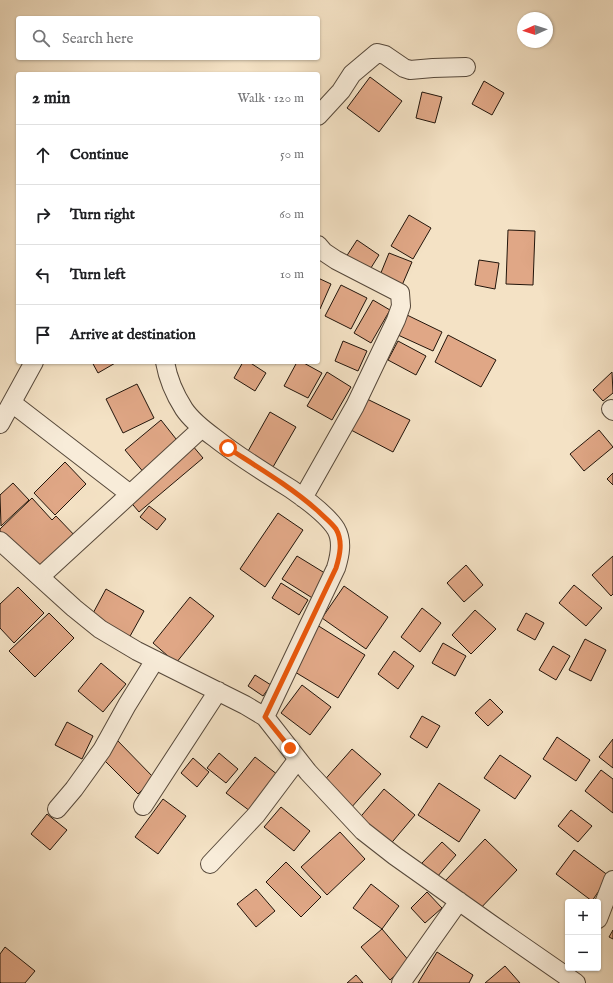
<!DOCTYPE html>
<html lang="en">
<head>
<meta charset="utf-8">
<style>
	:root { --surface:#fff; --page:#f6f6f6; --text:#202124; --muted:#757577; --line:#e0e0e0 }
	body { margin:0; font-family:"IM FELL English",serif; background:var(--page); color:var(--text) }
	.controls { position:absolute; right:12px; bottom:12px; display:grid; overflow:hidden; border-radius:4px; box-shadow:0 1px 3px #0004 }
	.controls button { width:36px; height:36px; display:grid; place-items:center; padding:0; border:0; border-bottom:1px solid var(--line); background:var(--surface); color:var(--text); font:20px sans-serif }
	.compass { position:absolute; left:517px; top:12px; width:36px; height:36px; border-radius:50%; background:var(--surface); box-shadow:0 1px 3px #0004; rotate:267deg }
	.stop { position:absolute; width:12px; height:12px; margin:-9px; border:3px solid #ea580c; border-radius:50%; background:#fff }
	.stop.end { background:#ea580c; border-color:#fff; box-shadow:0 1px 4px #0008 }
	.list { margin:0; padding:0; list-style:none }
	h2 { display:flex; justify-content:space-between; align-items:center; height:52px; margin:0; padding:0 16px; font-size:17px }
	h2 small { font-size:13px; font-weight:400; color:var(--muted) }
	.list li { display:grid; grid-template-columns:26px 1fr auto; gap:12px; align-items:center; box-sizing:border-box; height:60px; padding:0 16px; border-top:1px solid var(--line) }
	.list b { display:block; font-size:15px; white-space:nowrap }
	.list em { font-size:13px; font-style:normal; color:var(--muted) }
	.icon { flex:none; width:22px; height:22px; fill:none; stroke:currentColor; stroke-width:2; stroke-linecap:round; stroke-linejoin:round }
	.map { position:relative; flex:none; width:613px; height:983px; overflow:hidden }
	.search { position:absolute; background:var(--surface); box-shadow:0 1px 3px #0004; left:16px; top:16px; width:304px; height:44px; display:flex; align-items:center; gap:10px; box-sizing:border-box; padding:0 14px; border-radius:4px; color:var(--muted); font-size:15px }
	.panel { position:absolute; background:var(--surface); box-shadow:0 1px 3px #0004; left:16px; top:72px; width:304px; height:292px; border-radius:4px }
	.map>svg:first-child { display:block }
	.building { fill:#e0a786; stroke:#22150b }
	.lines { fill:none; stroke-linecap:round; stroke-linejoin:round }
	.minor-casing { stroke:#56483a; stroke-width:20 }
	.minor { stroke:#f8ecd9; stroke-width:18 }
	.route { stroke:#ea580c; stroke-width:5 }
</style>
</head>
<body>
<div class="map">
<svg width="613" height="983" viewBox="0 0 613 983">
	<rect width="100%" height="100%" fill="#f4e2c5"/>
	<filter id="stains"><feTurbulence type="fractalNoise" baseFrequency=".005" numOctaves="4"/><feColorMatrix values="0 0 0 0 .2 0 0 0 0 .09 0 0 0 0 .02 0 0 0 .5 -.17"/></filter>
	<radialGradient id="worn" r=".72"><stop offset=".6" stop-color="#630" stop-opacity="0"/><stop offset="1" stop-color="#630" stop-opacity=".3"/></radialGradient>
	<path class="building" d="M 370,77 L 402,101 L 379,132 L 347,108 Z
		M 484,81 L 504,93 L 492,115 L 472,104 Z
		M 422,92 L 442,97 L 435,123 L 416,118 Z
		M 409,215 L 431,228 L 413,259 L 391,246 Z
		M 508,230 L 535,231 L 533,285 L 506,284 Z
		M 357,240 L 379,255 L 369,271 L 346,257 Z
		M 389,253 L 412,262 L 400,290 L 378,280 Z
		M 479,260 L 499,263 L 495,289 L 475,285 Z
		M 318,278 L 331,284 L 320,309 L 318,308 Z
		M 341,285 L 367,298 L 351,329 L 325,316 Z
		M 373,300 L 390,310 L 371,343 L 354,333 Z
		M 407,315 L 442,332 L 433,351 L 398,335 Z
		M 448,335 L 496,360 L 481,387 L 435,362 Z
		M 343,341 L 367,351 L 358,371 L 335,361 Z
		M 398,341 L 426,356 L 416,375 L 388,360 Z
		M 92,362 L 117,362 L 98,373 Z
		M 243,362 L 249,362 L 266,373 L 255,391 L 234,378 Z
		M 297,362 L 302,362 L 322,373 L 308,398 L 284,386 Z
		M 327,372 L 351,387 L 332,420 L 307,406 Z
		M 612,372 L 613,393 L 603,401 L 593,390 Z
		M 137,384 L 154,418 L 123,433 L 106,399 Z
		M 367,399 L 410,420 L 393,452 L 351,430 Z
		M 270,412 L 296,427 L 273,467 L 247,453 Z
		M 161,420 L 180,444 L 145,474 L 125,450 Z
		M 599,430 L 613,447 L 584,471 L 570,454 Z
		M 192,445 L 203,458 L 139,512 L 128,499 Z
		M 65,462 L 86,484 L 55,515 L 34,493 Z
		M 613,473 L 613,485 L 607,479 Z
		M 13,483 L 29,500 L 1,526 L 0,495 Z
		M 32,498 L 52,520 L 56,516 L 78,539 L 42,573 L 0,534 L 0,529 Z
		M 149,506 L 166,519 L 157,530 L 140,517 Z
		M 278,513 L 303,530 L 265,587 L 240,569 Z
		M 297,556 L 328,575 L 314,599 L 282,579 Z
		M 613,556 L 613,594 L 611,596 L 592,575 Z
		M 466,565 L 483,585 L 464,602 L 447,583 Z
		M 281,583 L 308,600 L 299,615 L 272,598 Z
		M 574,585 L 602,608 L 586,626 L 559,603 Z
		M 344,586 L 388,617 L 366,649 L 322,618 Z
		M 18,587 L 44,613 L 14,643 L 0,628 L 0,604 Z
		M 106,589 L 144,611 L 129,638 L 91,617 Z
		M 190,597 L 214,616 L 176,663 L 153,643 Z
		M 422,608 L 441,623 L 420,652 L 401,637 Z
		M 475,610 L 496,629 L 471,654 L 452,635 Z
		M 49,613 L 74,638 L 35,677 L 9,651 Z
		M 526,613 L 544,623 L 535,640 L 517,630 Z
		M 317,625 L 365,655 L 338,698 L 290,669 Z
		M 585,639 L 606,650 L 591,681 L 569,670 Z
		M 443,643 L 466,656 L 455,676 L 432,663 Z
		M 553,646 L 570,656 L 556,680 L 539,670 Z
		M 394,651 L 414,666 L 398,689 L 378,674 Z
		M 101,663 L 126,684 L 103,712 L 78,691 Z
		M 255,675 L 271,685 L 263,696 L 248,686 Z
		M 302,685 L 331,707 L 310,735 L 281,713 Z
		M 490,699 L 503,712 L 488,726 L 475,713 Z
		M 422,716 L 440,726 L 427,748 L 410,737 Z
		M 67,722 L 93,736 L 82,759 L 55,745 Z
		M 557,737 L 590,760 L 576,781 L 543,759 Z
		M 613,739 L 613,768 L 599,757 Z
		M 117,740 L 154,778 L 138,794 L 101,757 Z
		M 352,749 L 381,774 L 350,809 L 321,784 Z
		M 219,753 L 238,769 L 226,783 L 207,768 Z
		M 500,755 L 531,776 L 515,799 L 484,778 Z
		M 255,757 L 278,775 L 250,811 L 226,793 Z
		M 193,758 L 209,772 L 197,787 L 181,773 Z
		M 601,770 L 613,779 L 613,813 L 585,791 Z
		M 439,783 L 480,810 L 459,842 L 418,815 Z
		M 384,789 L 415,815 L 388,847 L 357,821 Z
		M 163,799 L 186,816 L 158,854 L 135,837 Z
		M 281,807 L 310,831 L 294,851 L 264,827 Z
		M 571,810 L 592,826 L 578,842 L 558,826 Z
		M 47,814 L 67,830 L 50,850 L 31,834 Z
		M 340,832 L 365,859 L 327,895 L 301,867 Z
		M 485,839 L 517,870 L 477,912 L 445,881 Z
		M 442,842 L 456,855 L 437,877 L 422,863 Z
		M 574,850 L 609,876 L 592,901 L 556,874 Z
		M 286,862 L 321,897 L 301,917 L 266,882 Z
		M 371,884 L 399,906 L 382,929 L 353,908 Z
		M 256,889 L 275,911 L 256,927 L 237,904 Z
		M 427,892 L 442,908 L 425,923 L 411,908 Z
		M 382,929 L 410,962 L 390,980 L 361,947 Z
		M 613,930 L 613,939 L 609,937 Z
		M 5,947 L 35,971 L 25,983 L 1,983 L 0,982 L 0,954 Z
		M 437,952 L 473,975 L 469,983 L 418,983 Z
		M 505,966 L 520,983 L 485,983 Z
		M 356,975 L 363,983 L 347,983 Z"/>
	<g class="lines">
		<defs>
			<path id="minor" d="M 318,116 L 341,91 L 352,74 L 377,53 L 385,55 L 404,68 L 410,70 L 433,68 L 466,67
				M 165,362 C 168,379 175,395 184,409 C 192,421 204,430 215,438 C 239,457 265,473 291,489 C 304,498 328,516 336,529 C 343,541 340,555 336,568 L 265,717
				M 12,403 L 130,494
				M 611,409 L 613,411
				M 0,424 L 34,362
				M 303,498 L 355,406 L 396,320 L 401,306 L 400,293 L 336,260 L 324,252 L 318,245
				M 0,541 L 74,608 L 100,629 L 137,651 L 245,705 L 265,717 L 308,772 L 363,831 L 395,856 L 491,924 L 576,983
				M 40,577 L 202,428
				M 143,806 L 218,691
				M 57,809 L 74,789 L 102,750 L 127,705 L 155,660
				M 210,864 L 256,815 L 298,759
				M 598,919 L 613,880
				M 401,983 L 459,901"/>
		</defs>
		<use href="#minor" class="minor-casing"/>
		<use href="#minor" class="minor"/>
	</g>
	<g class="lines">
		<path class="route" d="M 228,448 C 259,468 291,487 318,511 C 324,517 331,522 336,529 C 343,541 340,555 336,568 L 265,717 L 290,748"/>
	</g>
	<rect width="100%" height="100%" filter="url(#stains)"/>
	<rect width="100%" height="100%" fill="url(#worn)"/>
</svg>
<div class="controls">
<button>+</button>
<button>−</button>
</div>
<svg class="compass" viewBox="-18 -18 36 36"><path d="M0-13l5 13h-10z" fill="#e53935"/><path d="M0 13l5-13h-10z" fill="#757577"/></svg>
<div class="stop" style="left:228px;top:448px"></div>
<div class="stop end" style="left:290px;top:748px"></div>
<div class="search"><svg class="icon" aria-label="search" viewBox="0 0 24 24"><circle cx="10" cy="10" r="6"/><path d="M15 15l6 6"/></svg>Search here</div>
<section class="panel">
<h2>2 min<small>Walk · 120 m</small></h2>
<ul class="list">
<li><svg class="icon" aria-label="ahead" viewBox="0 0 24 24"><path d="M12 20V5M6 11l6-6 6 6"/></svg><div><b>Continue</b></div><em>50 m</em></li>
<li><svg class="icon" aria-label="right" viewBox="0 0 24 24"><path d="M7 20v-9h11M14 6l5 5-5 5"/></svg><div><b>Turn right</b></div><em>60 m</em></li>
<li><svg class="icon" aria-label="left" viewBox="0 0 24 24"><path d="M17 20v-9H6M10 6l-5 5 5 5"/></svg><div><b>Turn left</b></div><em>10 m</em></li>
<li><svg class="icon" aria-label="arrive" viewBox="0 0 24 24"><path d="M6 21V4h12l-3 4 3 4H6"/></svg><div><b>Arrive at destination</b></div></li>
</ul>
</section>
</div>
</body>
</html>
